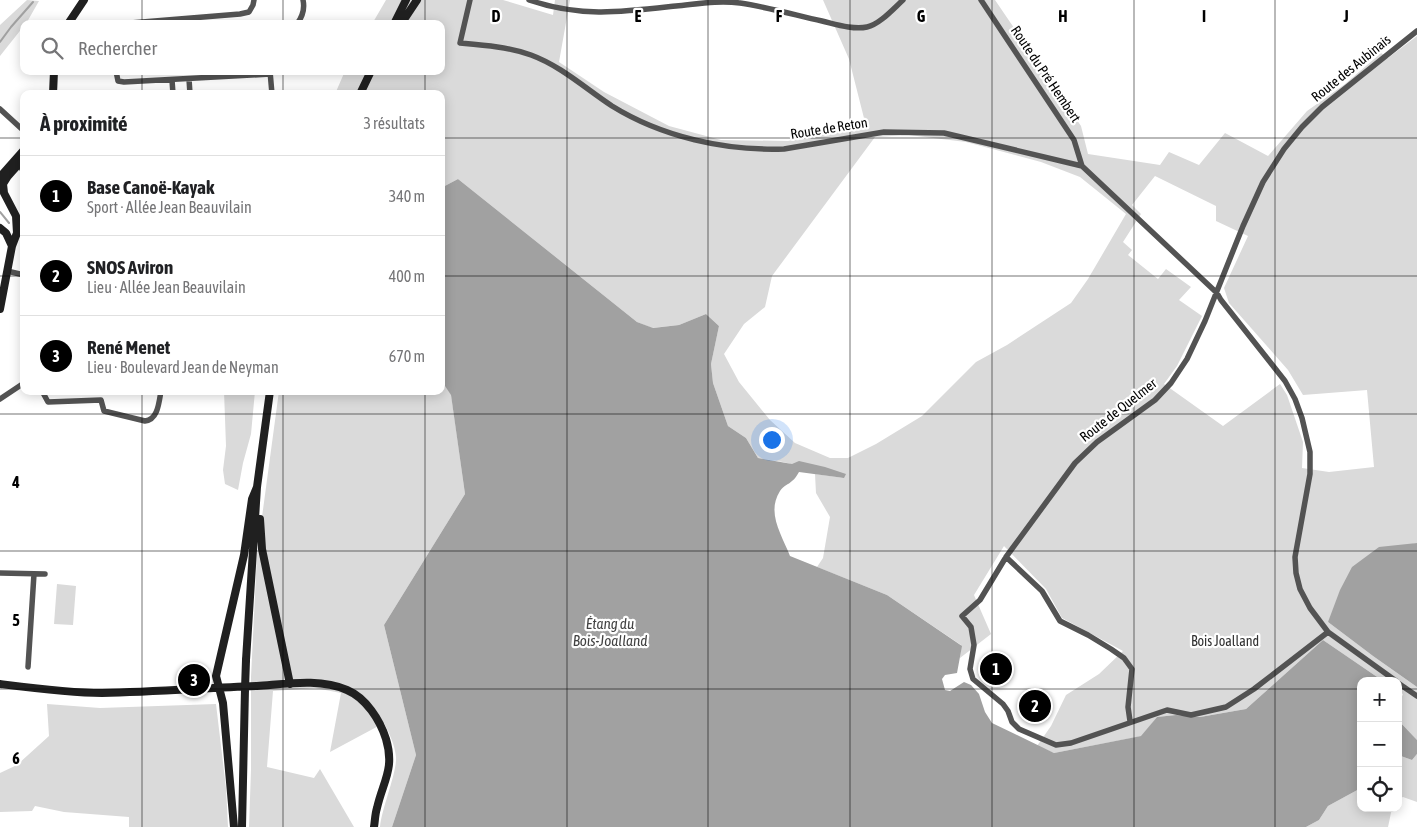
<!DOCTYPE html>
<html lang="fr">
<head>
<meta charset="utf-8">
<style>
	:root { --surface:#fff; --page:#f2f2f2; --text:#202124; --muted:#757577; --line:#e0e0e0; --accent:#000 }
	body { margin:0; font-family:"Asap Condensed",sans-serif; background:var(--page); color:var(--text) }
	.controls { position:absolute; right:15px; bottom:15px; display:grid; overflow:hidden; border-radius:10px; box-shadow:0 2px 12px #0003 }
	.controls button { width:45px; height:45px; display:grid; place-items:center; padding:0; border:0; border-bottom:1px solid var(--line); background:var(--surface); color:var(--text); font:25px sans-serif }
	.you { position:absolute; left:771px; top:439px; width:18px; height:18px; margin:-12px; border:4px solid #fff; border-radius:50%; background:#1a73e8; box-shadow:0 0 0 8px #1a73e833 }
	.badge { display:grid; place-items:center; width:32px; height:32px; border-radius:50%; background:var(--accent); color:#fff; font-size:16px; font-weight:700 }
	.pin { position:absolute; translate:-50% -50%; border:2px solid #fff; box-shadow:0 1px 5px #0006 }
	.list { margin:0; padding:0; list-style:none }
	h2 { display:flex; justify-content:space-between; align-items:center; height:65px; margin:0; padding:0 20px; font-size:21px }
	h2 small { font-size:16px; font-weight:400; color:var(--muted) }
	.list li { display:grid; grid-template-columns:32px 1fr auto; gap:15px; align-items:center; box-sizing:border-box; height:80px; padding:0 20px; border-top:1px solid var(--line) }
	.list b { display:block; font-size:19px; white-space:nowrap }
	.list p { margin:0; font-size:16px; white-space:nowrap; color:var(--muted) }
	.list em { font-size:16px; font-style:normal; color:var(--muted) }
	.icon { flex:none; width:28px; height:28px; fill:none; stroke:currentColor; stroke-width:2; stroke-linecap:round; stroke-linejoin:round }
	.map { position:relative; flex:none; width:1417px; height:827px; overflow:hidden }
	.search { position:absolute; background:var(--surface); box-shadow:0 2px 12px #0003; left:20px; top:20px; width:425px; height:55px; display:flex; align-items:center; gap:12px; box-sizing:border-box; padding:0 18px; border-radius:10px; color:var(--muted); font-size:19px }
	.panel { position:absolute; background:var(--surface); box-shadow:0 2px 12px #0003; left:20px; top:90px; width:425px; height:305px; border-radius:10px }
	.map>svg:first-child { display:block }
	.green { fill:#dadada; fill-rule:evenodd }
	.water { fill:#a1a1a1 }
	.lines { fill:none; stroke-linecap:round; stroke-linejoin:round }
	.stream { stroke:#a1a1a1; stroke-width:2 }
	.street { stroke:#535353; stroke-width:5.5 }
	.secondary { stroke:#202020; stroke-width:8 }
	.secondary-bridge { stroke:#202020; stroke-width:8 }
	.grid { fill:none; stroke:#000; stroke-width:1; stroke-opacity:0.55 }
	.labels { text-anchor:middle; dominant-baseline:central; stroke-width:4.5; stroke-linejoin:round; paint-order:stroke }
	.street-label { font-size:14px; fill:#000; stroke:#fff }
	.park-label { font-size:14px; fill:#313131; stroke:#fff }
	.water-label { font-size:15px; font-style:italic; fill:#424242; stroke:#fff }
	.grid-label { font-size:16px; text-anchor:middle; font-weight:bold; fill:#000; stroke:#fff; stroke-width:4.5; stroke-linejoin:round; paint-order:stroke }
</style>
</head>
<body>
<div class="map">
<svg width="1417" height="827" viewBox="0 0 1417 827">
	<rect width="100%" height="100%" fill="#fff"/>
	<path class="green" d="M 27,0 L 39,1 L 27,22 L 0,56 L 0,25 Z
		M 386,0 L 503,0 L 553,15 L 555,0 L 570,0 L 559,62 L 604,92 L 669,126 L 721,140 L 788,141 L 866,126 L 849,59 L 823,0 L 995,0 L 1081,126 L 1088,154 L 1160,165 L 1169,152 L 1199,165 L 1225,133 L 1268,156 L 1307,111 L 1345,84 L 1381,53 L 1388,58 L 1417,36 L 1417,543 L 1404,546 L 1328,622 L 1373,656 L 1417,687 L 1417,740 L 1398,720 L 1398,706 L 1403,694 L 1398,691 L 1398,681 L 1383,681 L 1323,640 L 1246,709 L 1200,717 L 1176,715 L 1157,717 L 1142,736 L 1054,753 L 1037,746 L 1051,726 L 1066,695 L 1099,674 L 1123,651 L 1062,618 L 1046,589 L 1004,546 L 974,595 L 991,634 L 960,658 L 961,645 L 887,595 L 817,567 L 823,558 L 830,517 L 816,493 L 815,474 L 844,478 L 783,462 L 758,458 L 746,438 L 728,426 L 713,383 L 711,364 L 719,326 L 706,314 L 679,325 L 652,328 L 637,322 L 458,179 L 441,188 L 441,94 L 335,94 L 345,71 L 441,71 L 441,24 L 372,24 ZM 909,135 L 966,142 L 1041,162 L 1080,177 L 1126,214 L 1088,279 L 1071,303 L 1007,345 L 976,362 L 922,416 L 876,444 L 848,458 L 830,458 L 795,443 L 770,420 L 739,382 L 724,354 L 744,324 L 765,307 L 772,276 L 875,137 ZM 1155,176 L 1216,206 L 1216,221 L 1248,236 L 1224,288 L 1229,303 L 1288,370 L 1303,395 L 1367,390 L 1374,467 L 1329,472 L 1302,468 L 1303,442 L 1287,395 L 1280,384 L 1223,426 L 1164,384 L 1177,366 L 1202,316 L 1179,300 L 1191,287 L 1166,269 L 1158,279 L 1128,255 L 1132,250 L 1123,242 L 1141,214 L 1132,205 Z
		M 441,380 L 451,394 L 465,494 L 384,625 L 416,755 L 392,827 L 380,827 C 382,807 397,773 396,757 C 395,745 389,733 384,723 L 330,752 L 341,693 L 315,688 L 273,691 L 267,767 L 314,778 L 320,769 L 354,827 L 249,827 L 251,770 L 251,677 L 257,554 L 279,391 L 441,391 Z
		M 224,391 L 255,391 L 251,434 L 243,463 L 238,490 L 225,484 L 223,470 L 226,446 Z
		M 57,584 L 76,586 L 73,625 L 54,624 Z
		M 47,704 L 100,708 L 216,704 L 226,788 L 228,827 L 129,827 L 129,817 L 64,812 L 35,806 L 32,811 L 0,812 L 0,773 L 17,765 L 49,736 Z
		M 1417,754 L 1417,802 L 1403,797 L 1398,799 L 1398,755 L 1412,760 Z
		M 1361,788 L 1361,808 L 1392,808 L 1388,827 L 1306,827 L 1319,820 L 1328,806 Z"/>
	<path class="water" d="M 458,179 L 637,322 L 653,328 L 679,325 L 706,314 L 719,326 L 711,364 L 713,383 L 728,426 L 746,438 L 758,458 L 792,464 L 799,461 L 825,467 L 846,474 L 844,478 L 799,472 C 797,475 795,479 792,481 C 788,485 784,485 780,491 C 766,513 782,535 790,556 L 887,595 L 962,646 L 957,673 L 945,675 L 942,679 L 945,690 L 950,691 L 964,682 L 971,685 L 979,694 L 985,712 L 992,723 L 1054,753 L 1141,736 L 1157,717 L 1176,715 L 1200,717 L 1246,709 L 1323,640 L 1383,681 L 1361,681 L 1361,788 L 1328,806 L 1319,820 L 1306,827 L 392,827 L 416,755 L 384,625 L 465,494 L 451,395 L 441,380 L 441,188 Z
		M 1417,543 L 1417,687 L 1373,656 L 1328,622 L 1340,590 L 1352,567 L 1379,547 Z
		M 1398,720 L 1417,740 L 1417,754 L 1412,760 L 1398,755 Z"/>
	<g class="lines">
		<path class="stream" d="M 0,42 L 11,27 L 33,2
			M 0,212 L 9,223"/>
		<path class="street" d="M 470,0 L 460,43 C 483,45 509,47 531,55 C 561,66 586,89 612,106 C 662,137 725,151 784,149 L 884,132 L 944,133 L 1082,166 L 1217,293 L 1221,300 L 1285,381 L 1295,399 L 1302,418 L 1310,452 L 1310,474 L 1295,557 L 1296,573 L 1300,589 L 1310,608 L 1328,632 L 1396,681
			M 529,0 C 581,18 623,12 676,6 C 697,4 718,0 740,3 C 767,7 795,15 822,21 C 835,24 853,30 867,27 C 880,24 893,9 903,0
			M 981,0 L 1074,140 L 1082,166
			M 118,24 L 240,14 L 249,12 L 253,5 L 254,0
			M 297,24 C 303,16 305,9 303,0
			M 116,71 L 118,81 L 124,82 L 270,74
			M 270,71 L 272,94
			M 189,79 L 190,94
			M 172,80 L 173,94
			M 0,109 L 24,131
			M 14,164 L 24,170
			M 7,271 L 24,275
			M 42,391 L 48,402 L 101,400 L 104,411 L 145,421 C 158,420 159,402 161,391
			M 0,399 L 24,383
			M 1006,557 L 1042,591 L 1060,621 L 1088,635 L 1111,649 L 1124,658 L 1132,669 L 1128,707 L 1130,721
			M 0,573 L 45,574
			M 1328,632 L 1254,689 L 1226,707 L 1191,715 L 1167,710 L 1071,743 L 1056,745 L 1019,729 L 1012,722 L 1008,711 L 1003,704 L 973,679 L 970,669 L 974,645 L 971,627 L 962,616 L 980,600 L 1006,557 L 1075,463 L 1097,442 L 1155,400 L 1171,383 L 1187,359 L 1205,321 L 1243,226 L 1263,182 L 1284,149 L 1302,127 L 1322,107 L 1417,31
			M 28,667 L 34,574
			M 1398,683 L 1417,696"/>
		<path class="secondary" d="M 68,24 L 84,0
			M 394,24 L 406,0
			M 401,24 L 417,0
			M 53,94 L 54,71
			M 360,94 L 371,71
			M 0,177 L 24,150
			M 0,228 L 6,233 L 12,246
			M 0,309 L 12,246 L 17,233 L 16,216 L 4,193 L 3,184 L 8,176 L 24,158
			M 260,519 L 262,549 L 290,684
			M 246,660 L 257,487 L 270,391
			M 0,684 C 32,688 71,693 102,693 C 154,692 205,688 257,686 C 286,684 320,678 347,690 C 366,698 380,720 386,739 C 395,769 383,781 377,808 C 375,814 375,821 374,827
			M 234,827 L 223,703 L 216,676 L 244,555 L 252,499 L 257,487
			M 242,827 L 245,689"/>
		<path class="secondary-bridge" d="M 245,689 L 246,660"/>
	</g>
	<path class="grid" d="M 142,0 L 142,24M 283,0 L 283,24M 425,0 L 425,24M 567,0 L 567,827M 708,0 L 708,827M 850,0 L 850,827M 992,0 L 992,827M 1134,0 L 1134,827M 1275,0 L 1275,827M 142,71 L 142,94M 283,71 L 283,94M 425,71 L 425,94M 0,138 L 24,138M 441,138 L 1417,138M 0,276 L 24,276M 441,276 L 1417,276M 142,391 L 142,827M 283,391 L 283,827M 425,391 L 425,827M 0,414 L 1417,414M 0,551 L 1417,551M 0,689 L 1361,689M 1398,689 L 1417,689"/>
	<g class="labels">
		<g class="street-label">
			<text transform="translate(1351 68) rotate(-39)">Route des Aubinais</text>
			<text transform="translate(1046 74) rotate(56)">Route du Pré Hembert</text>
			<text transform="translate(829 128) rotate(-9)">Route de Reton</text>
			<text transform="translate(1118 410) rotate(-38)">Route de Quelmer</text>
		</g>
		<g class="park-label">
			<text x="1225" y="641">Bois Joalland</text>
		</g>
		<g class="water-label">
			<text x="610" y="623">Étang du<tspan x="610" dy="17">Bois-Joalland</tspan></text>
		</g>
	</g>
	<g class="grid-label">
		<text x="496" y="22">D</text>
		<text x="638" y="22">E</text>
		<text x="779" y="22">F</text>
		<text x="921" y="22">G</text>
		<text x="1063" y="22">H</text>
		<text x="1204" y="22">I</text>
		<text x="1346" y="22">J</text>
		<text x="16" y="488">4</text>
		<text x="16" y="626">5</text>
		<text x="16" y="764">6</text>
	</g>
</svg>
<div class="controls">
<button>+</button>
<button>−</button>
<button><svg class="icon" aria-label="locate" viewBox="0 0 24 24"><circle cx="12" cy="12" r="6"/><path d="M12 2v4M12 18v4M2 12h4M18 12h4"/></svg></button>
</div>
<div class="you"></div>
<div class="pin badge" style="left:996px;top:669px">1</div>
<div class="pin badge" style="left:1035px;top:706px">2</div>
<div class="pin badge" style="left:194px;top:680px">3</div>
<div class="search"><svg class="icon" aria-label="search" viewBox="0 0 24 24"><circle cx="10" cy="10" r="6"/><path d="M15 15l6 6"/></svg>Rechercher</div>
<section class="panel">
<h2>À proximité<small>3 résultats</small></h2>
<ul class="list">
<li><span class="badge">1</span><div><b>Base Canoë-Kayak</b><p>Sport · Allée Jean Beauvilain</p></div><em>340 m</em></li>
<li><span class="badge">2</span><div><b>SNOS Aviron</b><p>Lieu · Allée Jean Beauvilain</p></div><em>400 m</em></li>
<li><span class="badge">3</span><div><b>René Menet</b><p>Lieu · Boulevard Jean de Neyman</p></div><em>670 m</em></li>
</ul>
</section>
</div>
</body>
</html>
